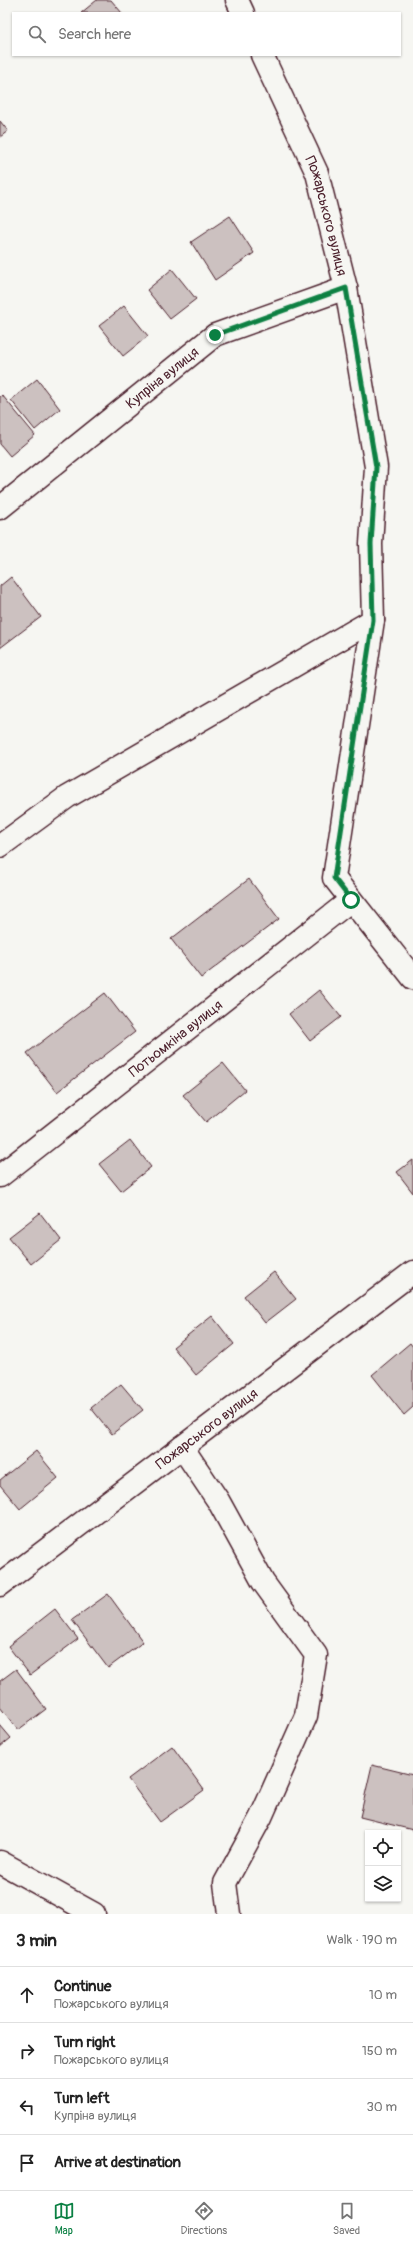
<!DOCTYPE html>
<html lang="en">
<head>
<meta charset="utf-8">
<style>
	:root { --surface:#fff; --page:#f2f2f2; --text:#222; --muted:#767676; --line:#e0e0e0; --accent:#0b8043 }
	body { margin:0; font-family:Pangolin,sans-serif; background:var(--page); color:var(--text) }
	.controls { position:absolute; right:12px; bottom:12px; display:grid; overflow:hidden; border-radius:0px; box-shadow:0 1px 3px #0004 }
	.controls button { width:36px; height:36px; display:grid; place-items:center; padding:0; border:0; border-bottom:1px solid var(--line); background:var(--surface); color:var(--text); font:20px sans-serif }
	.stop { position:absolute; width:12px; height:12px; margin:-9px; border:3px solid #0b8043; border-radius:50%; background:#fff }
	.stop.end { background:#0b8043; border-color:#fff; box-shadow:0 1px 4px #0008 }
	.list { margin:0; padding:0; list-style:none }
	h2 { display:flex; justify-content:space-between; align-items:center; height:52px; margin:0; padding:0 16px; font-size:17px }
	h2 small { font-size:13px; font-weight:400; color:var(--muted) }
	.list li { display:grid; grid-template-columns:26px 1fr auto; gap:12px; align-items:center; box-sizing:border-box; height:56px; padding:0 16px; border-top:1px solid var(--line) }
	.list b { display:block; font-size:15px; white-space:nowrap }
	.list p { margin:0; font-size:13px; white-space:nowrap; color:var(--muted) }
	.list em { font-size:13px; font-style:normal; color:var(--muted) }
	.icon { flex:none; width:22px; height:22px; fill:none; stroke:currentColor; stroke-width:2; stroke-linecap:round; stroke-linejoin:round }
	.map { position:relative; flex:none; width:413px; height:1914px; overflow:hidden }
	.search { position:absolute; background:var(--surface); box-shadow:0 1px 3px #0004; left:12px; right:12px; top:12px; height:44px; display:flex; align-items:center; gap:10px; box-sizing:border-box; padding:0 14px; border-radius:0px; color:var(--muted); font-size:15px }
	.sheet { height:276px; background:var(--surface) }
	nav { display:flex; justify-content:space-around; align-items:center; box-sizing:border-box; height:56px; border-top:1px solid var(--line); background:var(--surface); font-size:11px; color:var(--muted) }
	nav a { display:grid; justify-items:center; gap:2px }
	nav .on { color:var(--accent) }
	.map>svg:first-child { display:block }
	.building { fill:#ccc1c0; stroke:#4a1f2b }
	.lines { fill:none; stroke-linecap:round; stroke-linejoin:round }
	.minor-casing { stroke:#4a1f2b; stroke-width:25 }
	.minor { stroke:#f6f6f2; stroke-width:22 }
	.route { stroke:#0b8043; stroke-width:5 }
	.labels { text-anchor:middle; dominant-baseline:central; stroke-width:3; stroke-linejoin:round; paint-order:stroke }
	.street-label { font-size:14px; fill:#4a1f2b; stroke:#f6f6f2 }
</style>
</head>
<body>
<div class="map">
<svg width="413" height="1914" viewBox="0 0 413 1914">
	<rect width="100%" height="100%" fill="#f6f6f2"/>
	<filter id="ink" filterUnits="userSpaceOnUse"><feTurbulence type="fractalNoise" baseFrequency=".025" numOctaves="2"/><feDisplacementMap in="SourceGraphic" scale="8" xChannelSelector="R" yChannelSelector="G"/><feConvolveMatrix kernelMatrix="1 2 1 2 8 2 1 2 1" color-interpolation-filters="sRGB"/></filter>
	<g filter="url(#ink)">
		<path class="building" d="M 97,0 L 111,0 L 122,13 L 81,13 Z
			M 0,121 L 8,131 L 0,137 Z
			M 230,216 L 254,253 L 215,280 L 191,242 Z
			M 172,269 L 196,299 L 170,319 L 147,290 Z
			M 124,306 L 148,336 L 123,356 L 99,326 Z
			M 37,379 L 60,409 L 35,430 L 11,400 Z
			M 2,395 L 35,435 L 10,456 L 0,444 L 0,397 Z
			M 11,577 L 41,617 L 0,648 L 0,586 Z
			M 249,879 L 279,919 L 201,978 L 171,939 Z
			M 319,990 L 341,1017 L 310,1041 L 289,1014 Z
			M 105,993 L 135,1032 L 57,1092 L 27,1053 Z
			M 223,1063 L 245,1090 L 206,1122 L 183,1095 Z
			M 130,1140 L 151,1167 L 121,1191 L 99,1164 Z
			M 413,1160 L 413,1193 L 397,1172 Z
			M 40,1213 L 61,1240 L 31,1264 L 9,1237 Z
			M 274,1272 L 296,1299 L 265,1323 L 244,1296 Z
			M 212,1316 L 234,1344 L 196,1375 L 173,1347 Z
			M 410,1343 L 413,1347 L 413,1407 L 404,1415 L 372,1375 Z
			M 121,1384 L 143,1410 L 112,1434 L 91,1408 Z
			M 36,1451 L 58,1478 L 20,1509 L 0,1485 L 0,1480 Z
			M 108,1594 L 143,1642 L 108,1668 L 72,1620 Z
			M 55,1609 L 78,1639 L 30,1675 L 8,1646 Z
			M 16,1669 L 46,1709 L 18,1730 L 0,1707 L 0,1681 Z
			M 0,1725 L 11,1738 L 0,1747 Z
			M 172,1746 L 204,1790 L 160,1822 L 128,1779 Z
			M 372,1765 L 413,1775 L 413,1830 L 360,1817 Z"/>
		<g class="lines">
			<defs>
				<g id="minor">
					<path d="M 237,0 L 243,13"/>
					<path id="s1" d="M 262,55 L 317,173 L 346,288 L 376,467 L 371,544 L 373,620 L 334,878 L 413,978"/>
					<path id="s2" d="M 0,508 L 215,335 L 346,288"/>
					<path d="M 0,846 L 67,797 L 373,620"/>
					<path id="s3" d="M 0,1176 L 351,900"/>
					<path d="M 182,1447 L 219,1502 L 263,1582 L 316,1655 L 306,1716 L 261,1817 L 225,1883 L 229,1914"/>
					<path id="s4" d="M 0,1585 L 413,1272"/>
					<path d="M 0,1862 L 94,1914"/>
				</g>
			</defs>
			<use href="#minor" class="minor-casing"/>
			<use href="#minor" class="minor"/>
		</g>
	</g>
	<g class="lines" filter="url(#ink)">
		<path class="route" d="M 215,335 L 346,288 L 376,467 L 371,544 L 373,620 L 334,878 L 351,900"/>
	</g>
	<g class="labels">
		<g class="street-label">
			<text stroke="none"><textPath href="#s1" startOffset="174">Пожарського вулиця</textPath></text>
			<text stroke="none"><textPath href="#s2" startOffset="208">Купріна вулиця</textPath></text>
			<text stroke="none"><textPath href="#s3" startOffset="223">Потьомкіна вулиця</textPath></text>
			<text stroke="none"><textPath href="#s4" startOffset="259">Пожарського вулиця</textPath></text>
		</g>
	</g>
</svg>
<div class="controls">
<button><svg class="icon" aria-label="locate" viewBox="0 0 24 24"><circle cx="12" cy="12" r="6"/><path d="M12 2v4M12 18v4M2 12h4M18 12h4"/></svg></button>
<button><svg class="icon" aria-label="layers" viewBox="0 0 24 24"><path d="M12 4l9 5-9 5-9-5zM3 14l9 5 9-5"/></svg></button>
</div>
<div class="stop" style="left:351px;top:900px"></div>
<div class="stop end" style="left:215px;top:335px"></div>
<div class="search"><svg class="icon" aria-label="search" viewBox="0 0 24 24"><circle cx="10" cy="10" r="6"/><path d="M15 15l6 6"/></svg>Search here</div>
</div>
<section class="sheet">
<h2>3 min<small>Walk · 190 m</small></h2>
<ul class="list">
<li><svg class="icon" aria-label="ahead" viewBox="0 0 24 24"><path d="M12 20V5M6 11l6-6 6 6"/></svg><div><b>Continue</b><p>Пожарського вулиця</p></div><em>10 m</em></li>
<li><svg class="icon" aria-label="right" viewBox="0 0 24 24"><path d="M7 20v-9h11M14 6l5 5-5 5"/></svg><div><b>Turn right</b><p>Пожарського вулиця</p></div><em>150 m</em></li>
<li><svg class="icon" aria-label="left" viewBox="0 0 24 24"><path d="M17 20v-9H6M10 6l-5 5 5 5"/></svg><div><b>Turn left</b><p>Купріна вулиця</p></div><em>30 m</em></li>
<li><svg class="icon" aria-label="arrive" viewBox="0 0 24 24"><path d="M6 21V4h12l-3 4 3 4H6"/></svg><div><b>Arrive at destination</b></div></li>
</ul>
</section>
<nav>
<a class="on"><svg class="icon" aria-label="map" viewBox="0 0 24 24"><path d="M3 6l6-2 6 2 6-2v14l-6 2-6-2-6 2zM9 4v14M15 6v14"/></svg>Map</a>
<a><svg class="icon" aria-label="directions" viewBox="0 0 24 24"><path d="M12 3l9 9-9 9-9-9zM9 14v-3h6M13 9l2 2-2 2"/></svg>Directions</a>
<a><svg class="icon" aria-label="saved" viewBox="0 0 24 24"><path d="M7 4h10v16l-5-4-5 4z"/></svg>Saved</a>
</nav>
</body>
</html>
